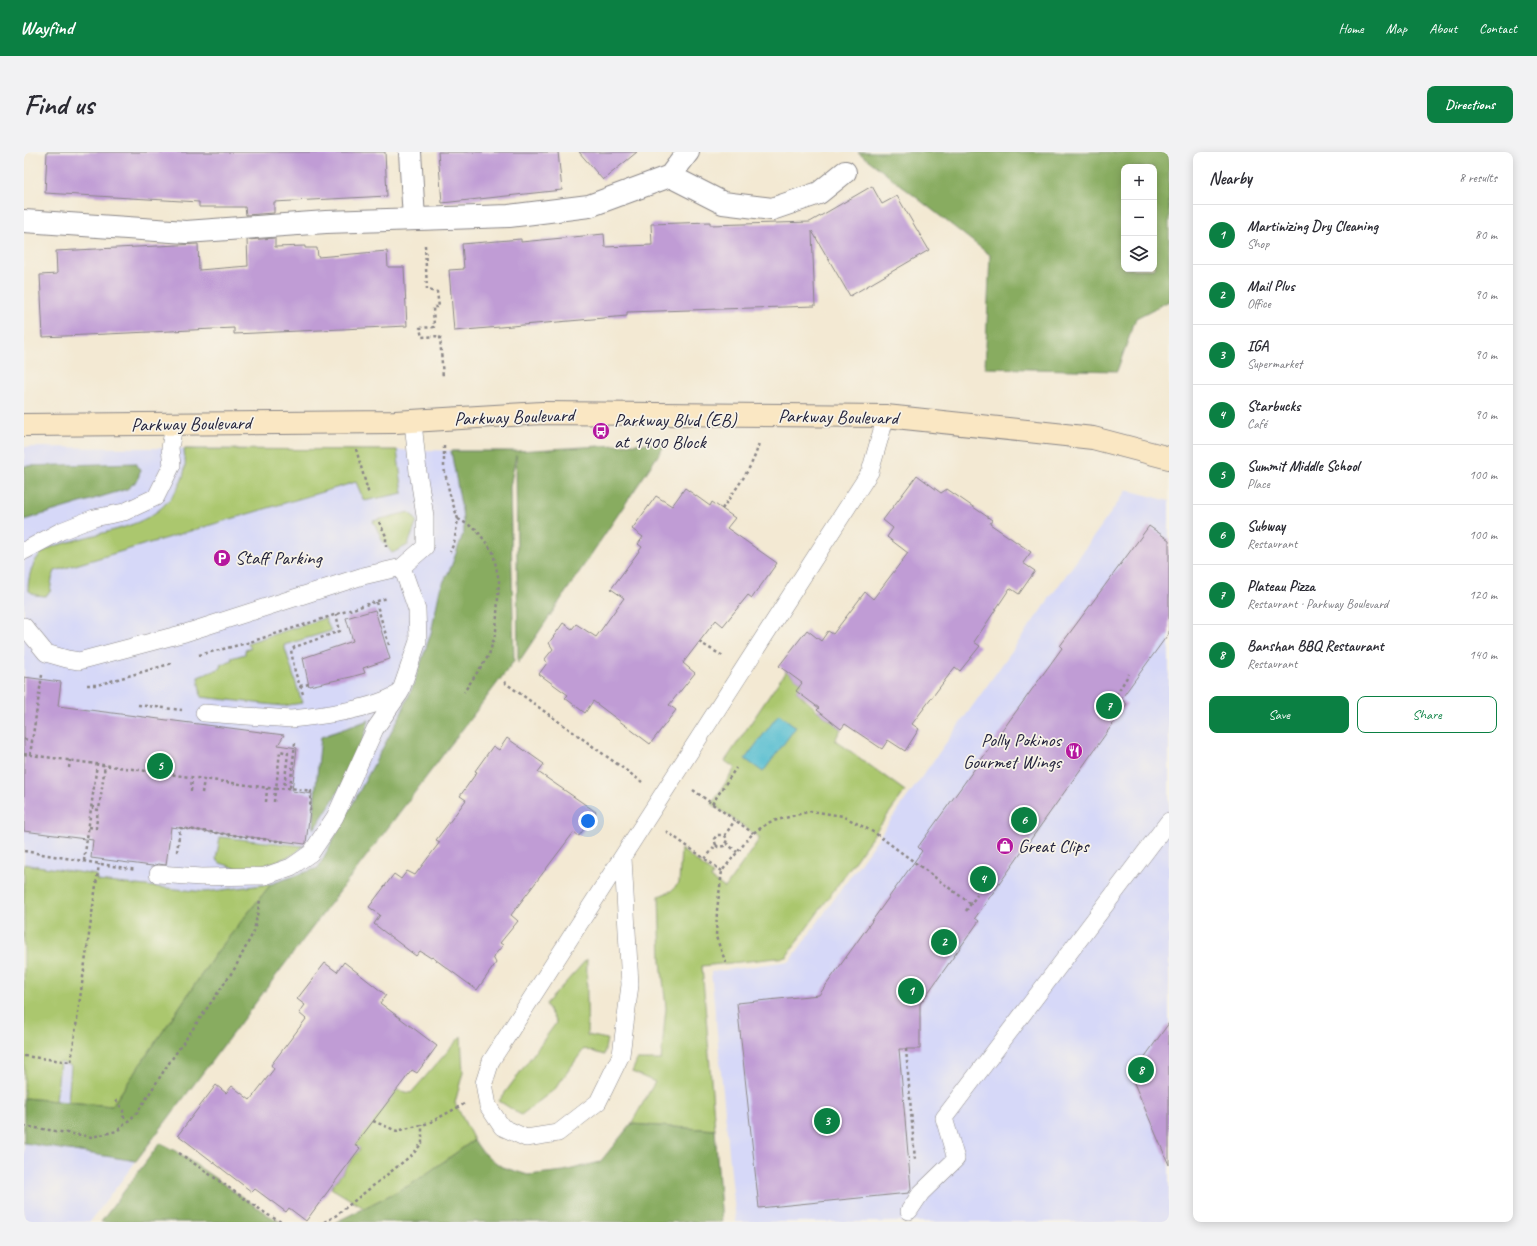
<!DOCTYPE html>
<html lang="en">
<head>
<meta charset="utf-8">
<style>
	:root { --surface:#fff; --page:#f2f2f3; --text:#2b2b33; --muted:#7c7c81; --line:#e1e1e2; --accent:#0b8043 }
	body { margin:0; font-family:Caveat,sans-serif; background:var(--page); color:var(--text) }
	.controls { position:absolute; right:12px; top:12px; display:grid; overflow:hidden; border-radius:8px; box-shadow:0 2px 10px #0003 }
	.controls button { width:36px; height:36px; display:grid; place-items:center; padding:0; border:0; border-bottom:1px solid var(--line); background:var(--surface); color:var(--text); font:20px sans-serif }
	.you { position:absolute; left:564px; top:669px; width:14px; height:14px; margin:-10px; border:3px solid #fff; border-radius:50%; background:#1a73e8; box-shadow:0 0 0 6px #1a73e833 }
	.badge { display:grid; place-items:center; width:26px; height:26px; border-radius:50%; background:var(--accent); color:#fff; font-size:13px; font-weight:700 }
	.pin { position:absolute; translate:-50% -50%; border:2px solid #fff; box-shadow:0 1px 4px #0006 }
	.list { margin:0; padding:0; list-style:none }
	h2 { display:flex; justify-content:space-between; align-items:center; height:52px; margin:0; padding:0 16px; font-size:17px }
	h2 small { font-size:13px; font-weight:400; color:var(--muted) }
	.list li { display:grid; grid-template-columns:26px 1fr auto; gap:12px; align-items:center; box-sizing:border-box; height:60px; padding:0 16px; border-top:1px solid var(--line) }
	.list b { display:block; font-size:15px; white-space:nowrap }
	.list p { margin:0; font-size:13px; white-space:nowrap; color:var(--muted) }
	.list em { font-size:13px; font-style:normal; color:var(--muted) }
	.actions { display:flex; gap:8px; padding:12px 16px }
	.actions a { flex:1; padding:9px 0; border:1px solid var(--accent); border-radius:8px; text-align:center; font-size:14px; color:var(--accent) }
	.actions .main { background:var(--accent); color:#fff }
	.icon { flex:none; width:22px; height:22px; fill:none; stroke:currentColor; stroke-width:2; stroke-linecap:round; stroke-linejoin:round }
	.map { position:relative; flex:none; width:1145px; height:1070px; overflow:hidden; border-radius:8px }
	header { display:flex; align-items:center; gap:24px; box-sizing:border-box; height:56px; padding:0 20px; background:var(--accent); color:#fff }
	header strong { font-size:19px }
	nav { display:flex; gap:22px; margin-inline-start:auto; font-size:14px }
	.intro { display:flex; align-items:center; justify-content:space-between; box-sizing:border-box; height:96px; padding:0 24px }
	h1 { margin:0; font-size:28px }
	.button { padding:10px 18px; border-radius:8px; background:var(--accent); color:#fff; font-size:14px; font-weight:700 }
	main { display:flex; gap:24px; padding:0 24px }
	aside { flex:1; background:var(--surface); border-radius:8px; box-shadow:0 2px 10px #0003 }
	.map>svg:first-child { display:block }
	.built { fill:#d6d8f8 }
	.green { fill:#abc76e; stroke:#667454 }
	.forest { fill:#88ac61; stroke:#55674e; fill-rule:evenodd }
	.water { fill:#54bdd0; stroke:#3b7086 }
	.building { fill:#c09cd5 }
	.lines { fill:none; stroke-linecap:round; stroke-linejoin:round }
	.lane-casing { stroke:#8a8687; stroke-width:18 }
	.street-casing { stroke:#8a8687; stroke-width:24 }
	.secondary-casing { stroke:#8a8687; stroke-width:24 }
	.path { stroke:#8a8687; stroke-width:2.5; stroke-dasharray:3 3; stroke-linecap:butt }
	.lane { stroke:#fff; stroke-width:17 }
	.street { stroke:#fff; stroke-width:22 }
	.secondary { stroke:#fae7c3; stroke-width:22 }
	.labels { text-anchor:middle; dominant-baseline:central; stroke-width:3.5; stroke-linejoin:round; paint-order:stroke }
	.street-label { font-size:19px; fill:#22223b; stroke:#f7f3e8 }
	.poi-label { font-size:19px; fill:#22223b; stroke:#f7f3e8; text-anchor:start }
</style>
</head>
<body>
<header>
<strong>Wayfind</strong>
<nav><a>Home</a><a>Map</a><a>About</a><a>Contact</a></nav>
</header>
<div class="intro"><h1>Find us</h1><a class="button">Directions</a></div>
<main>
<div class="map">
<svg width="1145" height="1070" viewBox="0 0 1145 1070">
	<rect width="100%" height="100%" fill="#f7f3e8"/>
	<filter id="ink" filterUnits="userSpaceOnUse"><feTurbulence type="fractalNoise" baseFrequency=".025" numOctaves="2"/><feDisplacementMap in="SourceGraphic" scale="8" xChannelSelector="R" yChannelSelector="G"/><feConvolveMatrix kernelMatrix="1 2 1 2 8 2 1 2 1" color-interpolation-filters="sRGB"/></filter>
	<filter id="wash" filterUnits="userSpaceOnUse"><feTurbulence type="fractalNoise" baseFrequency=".012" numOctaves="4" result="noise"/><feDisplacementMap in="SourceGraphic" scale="16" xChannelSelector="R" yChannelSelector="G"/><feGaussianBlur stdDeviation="0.9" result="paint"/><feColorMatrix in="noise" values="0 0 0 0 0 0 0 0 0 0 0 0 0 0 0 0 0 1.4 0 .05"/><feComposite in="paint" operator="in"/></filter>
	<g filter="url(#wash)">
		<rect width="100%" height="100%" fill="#f3e9d3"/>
		<path class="built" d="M 0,295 L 493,299 L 486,335 L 490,509 L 66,1070 L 0,1070 Z
			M 1103,338 L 1145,349 L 1145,1070 L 712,1070 L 687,820 L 766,809 Z"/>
		<path class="green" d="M 160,297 L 373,298 L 379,341 L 340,349 L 332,330 L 31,419 L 28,427 L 26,440 L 21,444 L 11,443 L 4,438 C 4,427 7,413 15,404 C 21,396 33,393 42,391 C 79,378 124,378 149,343 C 155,335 160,326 161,315 C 162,309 160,303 160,297 Z
			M 385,360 L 393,369 L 384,393 L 368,401 L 358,388 L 349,369 Z
			M 301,466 L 307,479 L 260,493 L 278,551 L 259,554 L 177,545 L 174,525 L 197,516 L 196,513 L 208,508 L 207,506 L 221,502 L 221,498 L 227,496 L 223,491 Z
			M 762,519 L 778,531 L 772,539 L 795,560 L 817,577 L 811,588 L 881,639 L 762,805 L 678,814 L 691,978 L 607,972 L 631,930 L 608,920 L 613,908 L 637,908 L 642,856 L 637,809 L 635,744 L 647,739 L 655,731 L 657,697 L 689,722 L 687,726 L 701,736 L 736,686 L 688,652 L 711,616 L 701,609 Z
			M 196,685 L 279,694 L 271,702 L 245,712 L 218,718 L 196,711 L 192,707 Z
			M 0,712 L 73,723 L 73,729 L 181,740 L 247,732 L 193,800 L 88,954 L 44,950 L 47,914 L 36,910 L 32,949 L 0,946 Z
			M 563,807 C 562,832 564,857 563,883 L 583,887 L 580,903 L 560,897 L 531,937 L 497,963 L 475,949 L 532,871 L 522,852 Z
			M 437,884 L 439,920 L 431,951 L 450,988 L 388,1032 L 340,1056 L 307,1036 L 336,997 L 330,993 L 372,938 L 387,941 Z"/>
		<path class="forest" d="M 834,0 L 1143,0 L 1145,1 L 1145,149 L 1112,166 L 1093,219 L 961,216 L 966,103 ZM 1100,15 L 1130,15 L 1130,117 L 1100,117 Z
			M 643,290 L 494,511 L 492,303 L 486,335 L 490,509 L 112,1009 L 0,991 L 0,946 L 88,954 L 193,800 L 247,732 L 294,716 L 377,562 L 389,534 L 407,481 L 416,437 L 427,415 L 440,379 L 438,358 L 427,299 L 493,299 Z
			M 112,311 L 116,318 L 114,328 L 103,337 L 0,368 L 0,314 Z
			M 345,568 C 336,607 312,644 290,677 L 291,643 L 297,585 Z
			M 607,972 L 691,978 L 698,1070 L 312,1070 L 388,1032 L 450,988 L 459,1001 L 478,1015 L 504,1023 L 540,1019 L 576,1010 Z
			M 136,991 L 155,1001 L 244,1063 L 257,1070 L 77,1070 Z"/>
		<path class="water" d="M 755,562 L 772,575 L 739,620 L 721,607 Z"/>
		<g id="blocks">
			<path class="building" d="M 23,0 L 361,0 L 363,44 L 250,50 L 250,61 L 222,63 L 221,55 L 175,55 L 175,50 L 21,41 Z
				M 414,0 L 534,0 L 538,38 L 418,51 Z
				M 555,0 L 613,0 L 579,28 Z
				M 848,34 L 858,52 L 873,44 L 905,98 L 826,144 L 788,79 L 791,154 L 603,160 L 603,164 L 430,179 L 425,118 L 440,117 L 438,92 L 497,87 L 497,90 L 580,82 L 581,95 L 628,93 L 627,72 L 686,70 L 686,73 L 786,70 Z
				M 251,86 L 251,95 L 281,94 L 281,96 L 293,96 L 294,105 L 363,99 L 364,115 L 380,115 L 383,174 L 210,182 L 210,176 L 19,185 L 16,123 L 33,122 L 32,99 L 174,92 L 175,118 L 224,114 L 223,88 Z
				M 893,323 L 917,341 L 923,337 L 968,368 L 966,372 L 1007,400 L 999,411 L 1011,419 L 995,442 L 986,436 L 950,490 L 956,494 L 936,519 L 931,515 L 888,572 L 895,577 L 881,599 L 864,588 L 858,597 L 821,572 L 817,577 L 793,558 L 795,556 L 772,539 L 778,531 L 755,514 L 783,478 L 797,489 L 804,479 L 809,482 L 841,440 L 849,447 L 884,401 L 863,385 L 869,376 L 859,368 Z
				M 661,336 L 686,354 L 688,350 L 711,366 L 703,376 L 753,411 L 728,446 L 724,443 L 699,474 L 692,468 L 659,511 L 671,521 L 645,553 L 652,558 L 626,592 L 569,549 L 561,561 L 541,546 L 544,543 L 515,522 L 523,511 L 521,507 L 529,497 L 525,491 L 539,471 L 548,477 L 552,472 L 572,485 L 600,446 L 587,437 L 618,395 L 614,392 L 619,385 L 608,377 L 632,344 L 648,354 Z
				M 1125,374 L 1145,388 L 1145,481 L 1097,547 L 1103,552 L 951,766 L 955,769 L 896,852 L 896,897 L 875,897 L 887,1037 L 885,1041 L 735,1056 L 713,851 L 795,843 L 898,699 L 894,695 L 1038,496 L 1036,494 Z
				M 351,458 L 366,507 L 339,516 L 341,521 L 327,525 L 285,534 L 279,506 L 329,489 L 322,466 Z
				M 0,525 L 37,530 L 34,554 L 260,583 L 254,593 L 273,596 L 268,639 L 288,642 L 282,691 L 281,692 L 147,675 L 142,713 L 134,712 L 128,714 L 67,706 L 69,688 L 0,679 Z
				M 483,586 L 520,612 L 514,620 L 572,660 L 555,684 L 550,680 L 487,763 L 494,769 L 476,791 L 479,793 L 469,805 L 472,811 L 453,838 L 408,805 L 407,806 L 396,799 L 392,804 L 350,772 L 356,763 L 345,755 L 370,722 L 377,727 L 383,719 L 391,723 L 416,690 L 412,688 L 442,648 L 436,644 L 453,620 L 451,619 L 469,594 L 475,598 Z
				M 320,810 L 362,843 L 356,851 L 413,894 L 393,921 L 388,918 L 331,993 L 336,996 L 282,1069 L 265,1056 L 262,1060 L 231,1037 L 228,1040 L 154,983 L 192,933 L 202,941 L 208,934 L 226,948 L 250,917 L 247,913 L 282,867 L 275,861 L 281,853 L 273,847 L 301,811 L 313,820 Z
				M 1145,871 L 1145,1013 L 1107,924 Z"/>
		</g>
	</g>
	<g filter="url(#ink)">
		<use href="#blocks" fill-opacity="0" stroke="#8a8687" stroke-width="1"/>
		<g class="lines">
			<defs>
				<path id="lane" d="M 0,399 L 37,379 L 70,366 L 100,360 L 132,345 L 148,313 L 146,296 L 150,273
					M 0,474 L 22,501 L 43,507 L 55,509 L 161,481 L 339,424 L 378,415 L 401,395 L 401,364 L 394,320 L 389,270
					M 180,561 L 267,567 C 296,564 329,560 356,550 C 363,548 370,544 376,541
					M 599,706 L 606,833 L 597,903 L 574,950 L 534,981 L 502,986 L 478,975 L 464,954 L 460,931 L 467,909 L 846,320 L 862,264
					M 134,722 L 177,725 L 241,724 L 267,715 L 287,701 L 311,665 L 351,577 L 376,541 L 394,489 L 393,458 L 378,415
					M 885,1059 L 897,1041 L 932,1007 L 920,966 L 1145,669"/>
				<path id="street" d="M 386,0 L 390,67
					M 646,24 L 699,51 L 748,57 L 795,41 L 821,20
					M 0,69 L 162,80 L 302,70 L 485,64 L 565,54 L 646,24 L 664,0"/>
				<path id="secondary" d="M 0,273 L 371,270 L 518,261 L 862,264 L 1069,286 L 1145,306"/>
			</defs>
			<use href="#lane" class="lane-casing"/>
			<use href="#street" class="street-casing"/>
			<use href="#secondary" class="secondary-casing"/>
			<path class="path" d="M 401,93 L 403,138 L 413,140 L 415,155 L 409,155 L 410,175 L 396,176 L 398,185 L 416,184 L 419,226
				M 420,294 L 420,316 L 426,343 L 434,367 L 430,391 L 426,400
				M 332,297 L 345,343
				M 698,357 C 712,336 730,315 735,290
				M 434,367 L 452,377 L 469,400 L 475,429 L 472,479 L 465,503 L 440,540
				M 355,370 L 362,384 L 362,395
				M 352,450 L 365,493
				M 675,490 L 699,504
				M 175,503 L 223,491 L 363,446
				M 480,530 L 618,630
				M 63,533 L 73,533 L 149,511
				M 276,534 L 285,532
				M 279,542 L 271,520 L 267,498 L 271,495 L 316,479 L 312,462
				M 1092,543 L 1105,522
				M 114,553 L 158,558
				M 0,587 L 8,589
				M 271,591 L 266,636 L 287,639 L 286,659
				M 0,602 L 252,637 L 256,599 L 264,601 L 260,636
				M 6,603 L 18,523
				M 45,616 L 46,608
				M 251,637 L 266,636
				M 669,638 L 729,681
				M 167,639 L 168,625
				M 178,641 L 180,627
				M 242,650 L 243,636
				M 250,650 L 251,637
				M 688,652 L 712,616
				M 69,654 L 69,657 L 75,658 L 81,613
				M 65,675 L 72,676 L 74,657
				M 642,679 L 698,719
				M 702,691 L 713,700
				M 692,693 L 694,695 L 700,694 L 703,688 L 701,683
				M 0,699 L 112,718
				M 153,700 L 156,676 L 261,690
				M 681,707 L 692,693 L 690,687 L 693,683 L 701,683 L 711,668
				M 60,709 L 73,612
				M 942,759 L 953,743
				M 702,811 L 692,785 L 693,758 L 698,719 L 729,681 L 746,670 L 787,659 L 819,664 L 851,681 L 947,752
				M 882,897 L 891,1008
				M 0,904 L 47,910 L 75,712
				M 92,948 L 99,958 L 99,964 L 104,969
				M 349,969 L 373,979 L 405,971 L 440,952
				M 0,974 L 68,985 L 93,979 L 113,961 L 143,914 L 211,816 L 230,779 L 236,748
				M 155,1001 L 244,1063 L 257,1070
				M 300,1070 L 310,1065 L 389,1002 L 398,991 L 398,972"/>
			<use href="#lane" class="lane"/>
			<use href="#street" class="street"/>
			<use href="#secondary" class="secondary"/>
		</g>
	</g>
	<defs>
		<symbol id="bus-disc" viewBox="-11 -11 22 22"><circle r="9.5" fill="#b5179e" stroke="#f7f3e8"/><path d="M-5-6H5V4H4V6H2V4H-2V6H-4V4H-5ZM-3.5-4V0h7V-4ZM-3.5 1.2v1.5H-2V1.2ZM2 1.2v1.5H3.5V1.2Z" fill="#fff"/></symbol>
		<symbol id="parking-disc" viewBox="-11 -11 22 22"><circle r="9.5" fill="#b5179e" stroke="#f7f3e8"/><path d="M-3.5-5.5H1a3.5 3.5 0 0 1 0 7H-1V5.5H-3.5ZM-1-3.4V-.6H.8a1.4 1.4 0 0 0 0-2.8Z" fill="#fff"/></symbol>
		<symbol id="restaurant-disc" viewBox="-11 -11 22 22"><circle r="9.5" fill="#b5179e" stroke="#f7f3e8"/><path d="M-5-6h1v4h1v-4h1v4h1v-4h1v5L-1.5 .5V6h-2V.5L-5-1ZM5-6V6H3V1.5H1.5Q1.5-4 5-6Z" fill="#fff"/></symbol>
		<symbol id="shop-disc" viewBox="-11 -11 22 22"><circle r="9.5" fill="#b5179e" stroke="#f7f3e8"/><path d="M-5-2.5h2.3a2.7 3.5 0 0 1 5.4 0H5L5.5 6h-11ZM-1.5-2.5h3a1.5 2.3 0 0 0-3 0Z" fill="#fff"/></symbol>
	</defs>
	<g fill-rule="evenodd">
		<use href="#bus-disc" x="567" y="269" width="20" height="20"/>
		<use href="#parking-disc" x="188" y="396" width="20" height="20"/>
		<use href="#restaurant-disc" x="1040" y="589" width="20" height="20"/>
		<use href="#shop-disc" x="971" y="684" width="20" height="20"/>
	</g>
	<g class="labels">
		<g class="street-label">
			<text transform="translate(490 265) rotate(-2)">Parkway Boulevard</text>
			<text transform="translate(814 265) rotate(1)">Parkway Boulevard</text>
			<text transform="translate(167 272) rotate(-1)">Parkway Boulevard</text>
		</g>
		<g class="poi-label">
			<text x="590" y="268">Parkway Blvd (EB)<tspan x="590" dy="22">at 1400 Block</tspan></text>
			<text x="211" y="406">Staff Parking</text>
			<text x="1037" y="588" text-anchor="end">Polly Pokinos<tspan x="1037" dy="22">Gourmet Wings</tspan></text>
			<text x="994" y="694">Great Clips</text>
		</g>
	</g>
</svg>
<div class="controls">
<button>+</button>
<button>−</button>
<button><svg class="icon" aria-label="layers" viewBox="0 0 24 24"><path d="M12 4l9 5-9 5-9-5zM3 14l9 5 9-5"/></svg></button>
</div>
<div class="you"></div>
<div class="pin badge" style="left:887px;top:839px">1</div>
<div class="pin badge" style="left:920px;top:790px">2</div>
<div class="pin badge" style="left:803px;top:969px">3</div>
<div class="pin badge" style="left:959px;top:727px">4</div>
<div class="pin badge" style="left:136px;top:614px">5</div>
<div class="pin badge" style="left:1000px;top:668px">6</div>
<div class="pin badge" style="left:1085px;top:554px">7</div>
<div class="pin badge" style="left:1117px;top:918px">8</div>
</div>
<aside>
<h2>Nearby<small>8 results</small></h2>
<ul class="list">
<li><span class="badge">1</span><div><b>Martinizing Dry Cleaning</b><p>Shop</p></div><em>80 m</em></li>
<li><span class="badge">2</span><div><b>Mail Plus</b><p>Office</p></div><em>90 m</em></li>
<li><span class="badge">3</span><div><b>IGA</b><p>Supermarket</p></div><em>90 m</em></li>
<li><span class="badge">4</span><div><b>Starbucks</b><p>Café</p></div><em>90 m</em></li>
<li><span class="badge">5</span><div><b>Summit Middle School</b><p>Place</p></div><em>100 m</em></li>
<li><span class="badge">6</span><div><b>Subway</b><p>Restaurant</p></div><em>100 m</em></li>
<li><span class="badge">7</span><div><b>Plateau Pizza</b><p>Restaurant · Parkway Boulevard</p></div><em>120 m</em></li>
<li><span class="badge">8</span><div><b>Banshan BBQ Restaurant</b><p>Restaurant</p></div><em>140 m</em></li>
</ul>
<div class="actions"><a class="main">Save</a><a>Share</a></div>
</aside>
</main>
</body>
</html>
